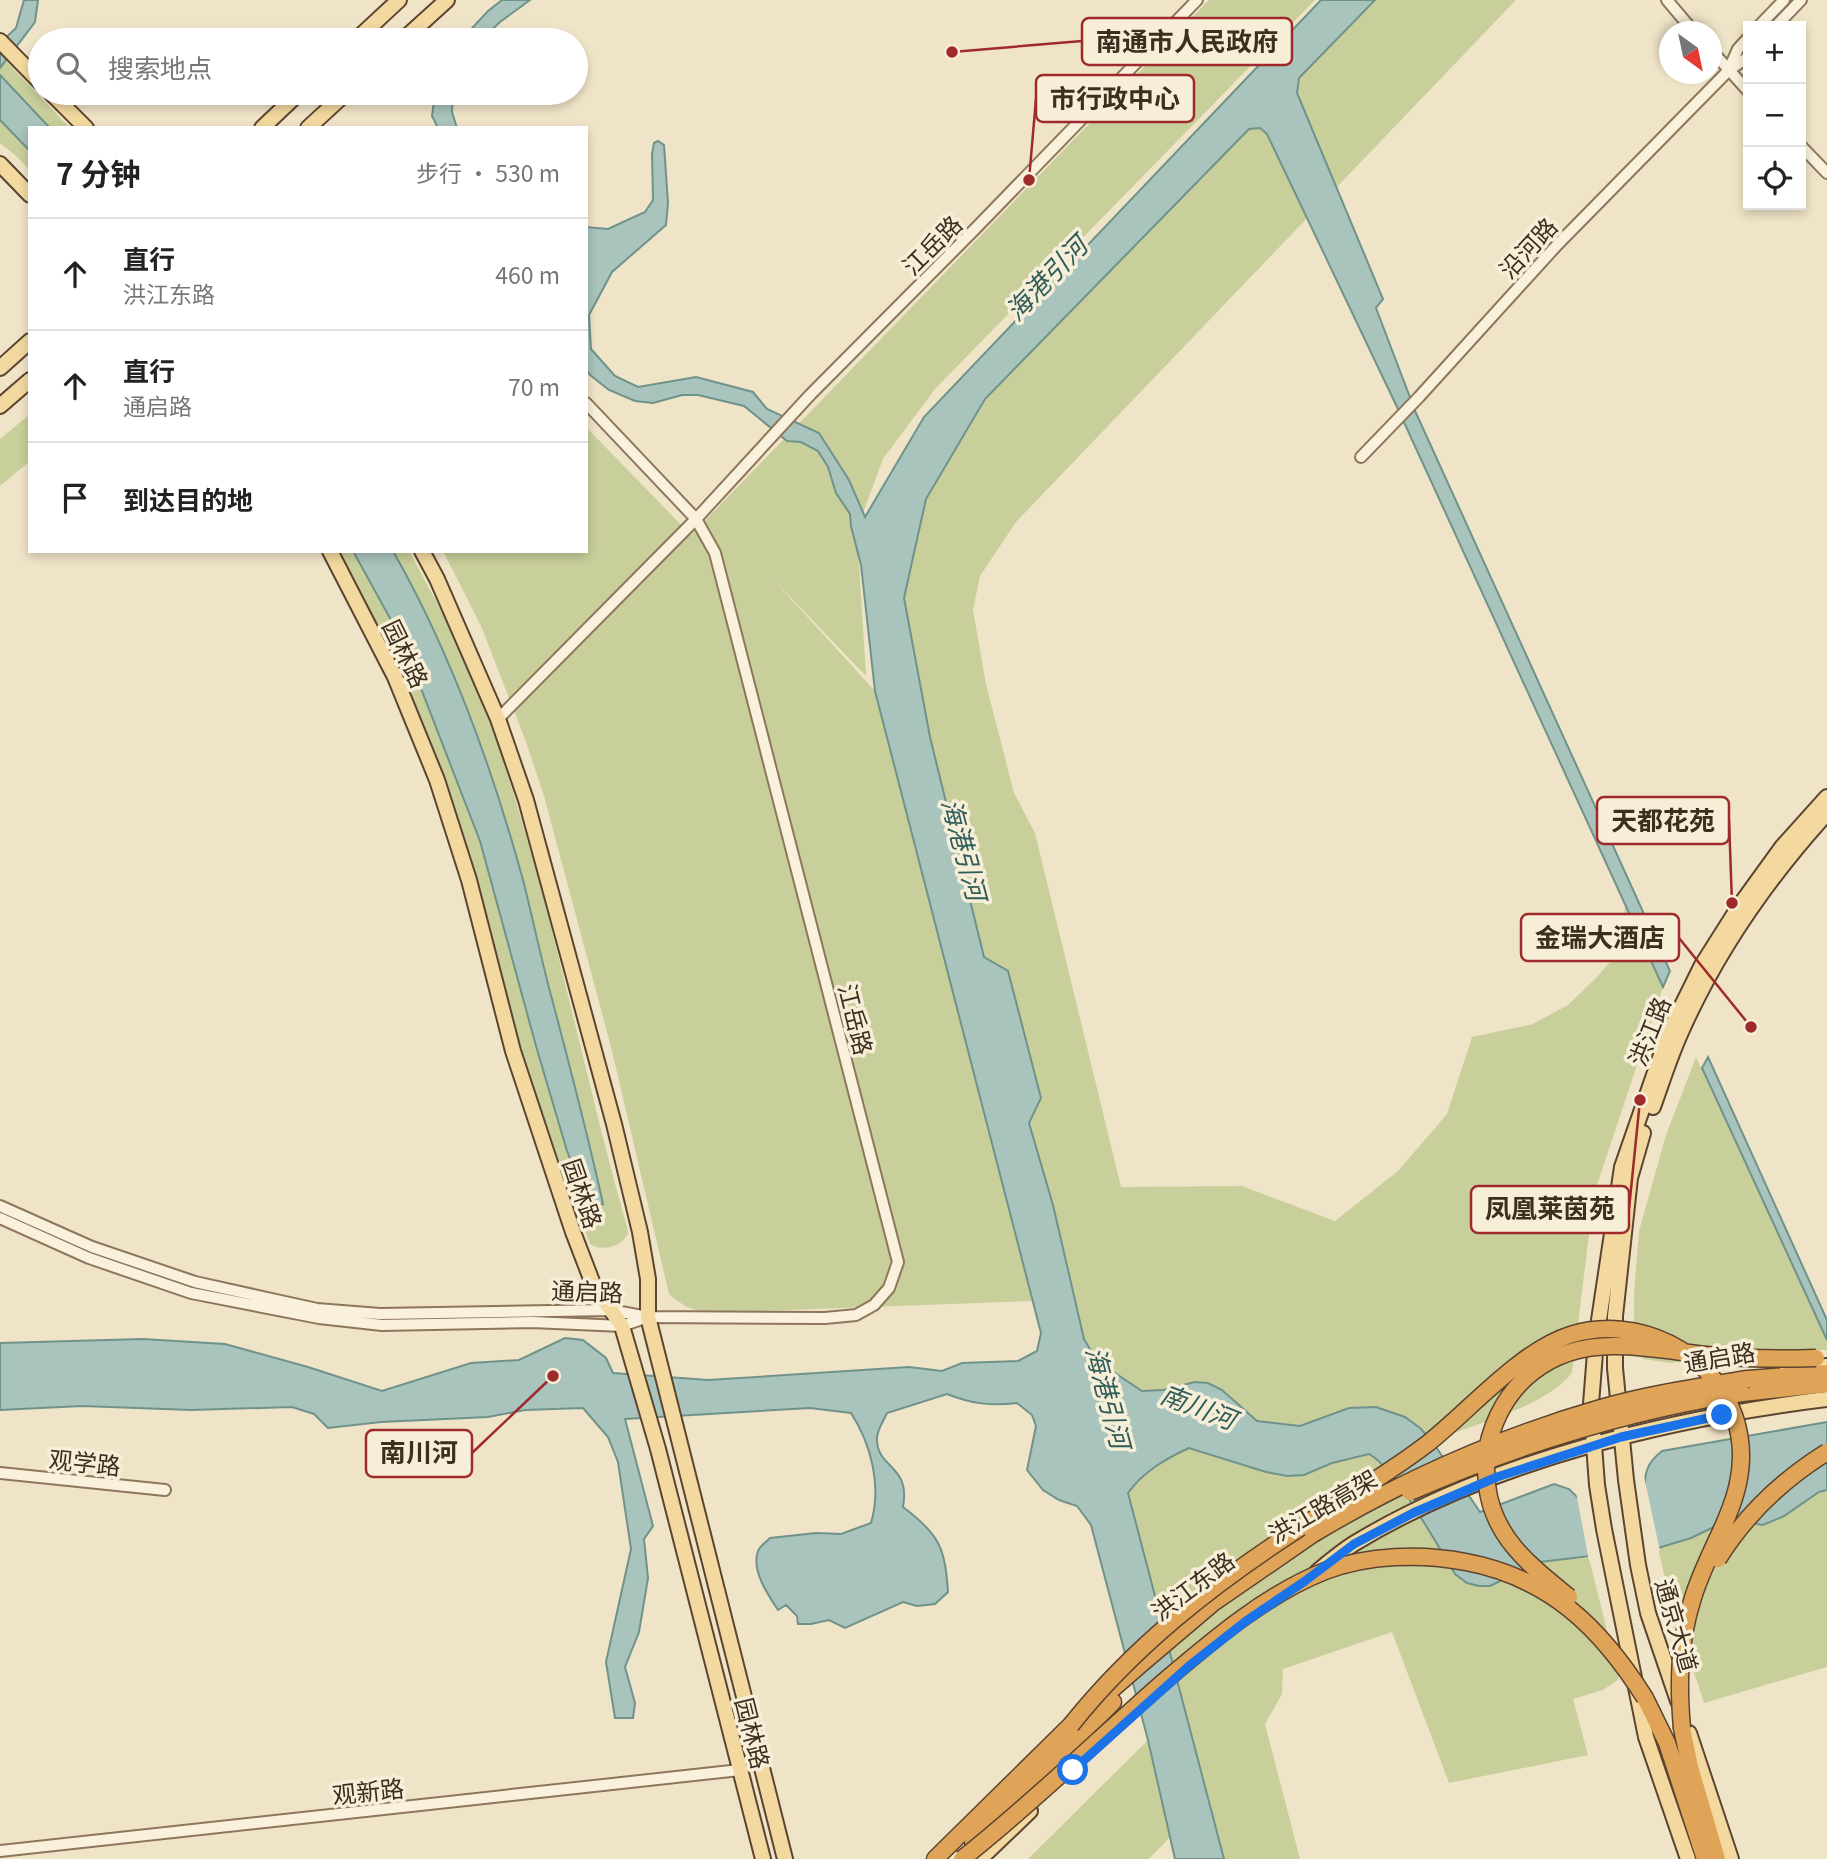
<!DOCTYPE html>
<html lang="zh">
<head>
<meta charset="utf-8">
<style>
	:root { --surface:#fff; --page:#f2f2f2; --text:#222; --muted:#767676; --line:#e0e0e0 }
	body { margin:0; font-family:Georgia,"Noto Sans SC",serif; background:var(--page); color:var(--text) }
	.controls { position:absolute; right:21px; top:21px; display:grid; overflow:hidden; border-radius:0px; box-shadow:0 4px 10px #0003 }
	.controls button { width:63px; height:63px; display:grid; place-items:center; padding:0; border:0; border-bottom:2px solid var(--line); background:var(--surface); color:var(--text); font:35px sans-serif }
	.compass { position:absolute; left:1659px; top:21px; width:63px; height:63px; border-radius:50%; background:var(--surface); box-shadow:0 4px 10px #0003; rotate:147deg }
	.stop { position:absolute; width:21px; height:21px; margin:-16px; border:5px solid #1a73e8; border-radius:50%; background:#fff }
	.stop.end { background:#1a73e8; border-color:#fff; box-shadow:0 2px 7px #0008 }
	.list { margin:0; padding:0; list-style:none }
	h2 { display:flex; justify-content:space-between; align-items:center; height:91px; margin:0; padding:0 28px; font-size:30px }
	h2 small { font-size:23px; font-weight:400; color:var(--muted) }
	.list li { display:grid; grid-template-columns:46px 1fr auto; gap:21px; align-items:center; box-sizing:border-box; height:112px; padding:0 28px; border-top:2px solid var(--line) }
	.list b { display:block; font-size:26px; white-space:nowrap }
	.list p { margin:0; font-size:23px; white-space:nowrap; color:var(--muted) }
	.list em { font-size:23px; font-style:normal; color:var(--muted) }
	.icon { flex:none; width:38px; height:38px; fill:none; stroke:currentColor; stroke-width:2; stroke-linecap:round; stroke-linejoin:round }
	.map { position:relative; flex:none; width:1827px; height:1859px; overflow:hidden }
	.search { position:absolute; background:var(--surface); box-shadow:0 4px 10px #0003; left:28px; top:28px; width:560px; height:77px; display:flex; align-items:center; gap:18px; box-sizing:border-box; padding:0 24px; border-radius:38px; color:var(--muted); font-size:26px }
	.panel { position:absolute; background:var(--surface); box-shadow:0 4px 10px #0003; left:28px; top:126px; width:560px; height:427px; border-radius:0px }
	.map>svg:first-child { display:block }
	.green { fill:#c9cf9b }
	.water { fill:#a9c4bc; stroke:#6f938a; stroke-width:2 }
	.pier { fill:#f0e4c8 }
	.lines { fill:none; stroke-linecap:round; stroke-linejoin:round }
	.minor-casing { stroke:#8d765c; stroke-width:14 }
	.major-casing { stroke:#5b4430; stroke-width:18 }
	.highway-casing { stroke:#5b4430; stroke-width:19 }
	.minor { stroke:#faf1dc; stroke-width:10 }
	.major { stroke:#f3d9a0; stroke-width:14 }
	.highway { stroke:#e0a458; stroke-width:16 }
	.highway-bridge-casing { stroke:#5b4430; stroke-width:19; stroke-linecap:butt }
	.highway-bridge { stroke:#e0a458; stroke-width:16 }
	.route { stroke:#1a73e8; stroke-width:9 }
	.labels { text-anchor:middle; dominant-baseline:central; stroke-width:7; stroke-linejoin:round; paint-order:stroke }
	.street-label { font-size:24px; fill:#3d2e20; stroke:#f7eed8 }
	.water-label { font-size:26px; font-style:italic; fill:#2f5d5a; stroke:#f7eed8 }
	.leader { fill:none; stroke:#9e2a2b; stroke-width:2.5 }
	.callout-dot { fill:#9e2a2b; stroke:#f7eed8; stroke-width:2.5 }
	.callout { fill:#f7eed8; stroke:#9e2a2b; stroke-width:2.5 }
	.callout-label { font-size:26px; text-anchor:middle; font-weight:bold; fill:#3d2e20 }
</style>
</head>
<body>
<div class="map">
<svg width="1827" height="1859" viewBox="0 0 1827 1859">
	<rect width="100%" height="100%" fill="#f0e4c8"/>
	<path class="green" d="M 1209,0 L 1315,0 L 935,389 L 883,459 L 857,529 L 866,676 L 770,576 L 875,691 L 1032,1301 L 708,1313 C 691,1310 681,1305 669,1294 L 611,1047 L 544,796 L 525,739 L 481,626 L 443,551 L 586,551 L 586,427 L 691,535 Z
		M 1375,0 L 1516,0 L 1016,522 L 980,576 L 973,610 L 986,684 L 1014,793 L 1035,833 L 1121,1187 L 1242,1186 L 1335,1221 L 1398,1171 L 1447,1114 L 1472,1037 L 1533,1024 L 1568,1005 L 1598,976 L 1621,949 L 1625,905 L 1663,987 L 1594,1194 L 1572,1373 C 1545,1407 1473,1425 1432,1441 L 1349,1408 L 1300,1426 L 1257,1421 L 1222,1390 L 1195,1382 L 1163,1390 L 1142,1391 L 1097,1361 L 1084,1339 L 1053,1205 L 1029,1123 L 1041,1098 L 1008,971 L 984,957 L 930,737 L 904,599 L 926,499 L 985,399 Z
		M 0,55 L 70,128 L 30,128 L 30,170 L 15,155 L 0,143 Z
		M 30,414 L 30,461 L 0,486 L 0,439 Z
		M 336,551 L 409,551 C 435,599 462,648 481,699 C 546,870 577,1051 627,1227 L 628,1234 C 621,1247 602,1252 590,1244 L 520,1055 L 430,747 L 385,640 Z
		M 1696,1057 L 1827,1340 L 1827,1350 L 1737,1351 L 1671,1363 L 1643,1359 L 1634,1349 L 1634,1294 L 1639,1231 L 1666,1135 Z
		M 1189,1448 L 1266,1472 L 1287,1476 L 1304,1475 L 1332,1463 L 1369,1454 C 1396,1469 1437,1545 1455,1574 L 1551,1560 L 1589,1558 L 1619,1679 L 1603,1690 L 1573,1699 L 1588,1755 L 1449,1783 L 1392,1632 L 1283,1669 L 1282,1694 L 1265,1724 L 1300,1859 L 1224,1859 L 1128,1493 C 1143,1472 1165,1459 1189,1448 Z
		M 1827,1490 L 1827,1667 L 1704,1703 L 1668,1592 L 1658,1548 L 1691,1538 L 1720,1524 L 1739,1521 L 1763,1525 L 1773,1522 L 1805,1500 Z
		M 1148,1740 L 1170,1837 L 1149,1859 L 1028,1859 Z"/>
	<path class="water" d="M 24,0 L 38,0 L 35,22 L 0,68 L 0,43 L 16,28 Z
		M 502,0 L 530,0 L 500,22 L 481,40 L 461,40 L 488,11 Z
		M 1321,0 L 1375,0 L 1299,78 L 1297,93 L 1383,299 L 1376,308 L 1416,413 L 1670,971 L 1663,987 L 1397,407 L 1267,134 L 1260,128 L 1249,129 L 985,399 L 926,499 L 904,598 L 930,737 L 984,957 L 1008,971 L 1041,1098 L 1029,1123 L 1053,1205 L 1084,1339 L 1097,1361 L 1142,1391 L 1163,1390 L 1195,1382 L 1208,1383 L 1222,1390 L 1257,1421 L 1300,1426 L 1349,1408 L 1376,1407 L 1405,1417 L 1420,1428 L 1432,1441 L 1480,1512 L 1554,1484 L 1569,1489 L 1577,1497 L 1645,1483 C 1645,1468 1651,1460 1662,1451 L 1827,1422 L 1827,1490 L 1819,1492 L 1784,1516 L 1763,1525 L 1739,1521 L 1720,1524 L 1691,1538 L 1658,1548 L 1540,1562 L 1490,1586 L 1479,1586 L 1467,1583 L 1455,1574 C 1437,1545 1396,1469 1369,1454 L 1332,1463 L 1304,1475 L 1287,1476 L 1266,1472 L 1189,1448 C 1165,1459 1143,1472 1128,1493 L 1224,1859 L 1175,1859 L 1148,1740 L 1091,1525 L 1077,1506 L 1059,1500 L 1043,1490 L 1027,1470 L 1036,1426 L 1032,1415 L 1017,1403 C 991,1406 972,1404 947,1394 L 887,1413 C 884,1420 877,1430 877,1438 C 876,1469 911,1464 903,1507 C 939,1534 945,1547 948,1592 L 935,1604 L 917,1606 L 903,1602 L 845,1628 L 829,1620 L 811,1624 L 798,1624 L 797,1616 L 786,1605 L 778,1610 C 768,1595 751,1570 758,1551 C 760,1546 767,1541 770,1538 L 816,1533 L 841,1534 L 871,1523 C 882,1486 871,1444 851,1413 L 810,1408 L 625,1419 L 653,1526 L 644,1539 L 648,1578 L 639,1632 L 625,1667 L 635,1703 L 633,1718 L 615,1718 L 606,1662 L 631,1549 L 618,1462 L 608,1437 L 583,1408 L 525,1410 L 488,1417 L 381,1422 L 328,1428 L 314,1414 L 292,1407 L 191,1410 L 82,1406 L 0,1410 L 0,1343 L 143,1339 L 225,1344 L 308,1367 L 382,1391 L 471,1363 L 519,1360 L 565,1338 L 583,1340 L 606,1358 L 613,1373 L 708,1380 L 909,1367 L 942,1371 L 962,1363 L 1018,1361 L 1037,1351 L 1041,1333 L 875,691 L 861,565 L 851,526 L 850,514 L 836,493 L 828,467 L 818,451 L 801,442 L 787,441 L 744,406 L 698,395 L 682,395 L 653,403 L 635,401 L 609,390 L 590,375 L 586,369 L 586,227 L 608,229 L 645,212 L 653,200 L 652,154 L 654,143 L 658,141 L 664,145 L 668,203 L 666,225 L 612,272 L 589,315 L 591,349 L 615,376 L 638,387 L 696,377 L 753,392 L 767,409 L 819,433 L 849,480 L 865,517 L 924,417 Z
		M 0,75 L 50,128 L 30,128 L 30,151 L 0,120 Z
		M 435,93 L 453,93 L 452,112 L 457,128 L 438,128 L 432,116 Z
		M 353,551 L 393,551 C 451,653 492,767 523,880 C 533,919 541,959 552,999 C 570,1067 588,1135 603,1204 L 590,1208 L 567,1151 L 536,1046 L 480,841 L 403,642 Z
		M 1708,1057 L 1827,1320 L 1827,1340 L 1702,1068 Z"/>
	<path class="pier" d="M 1644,1476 L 1660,1551 L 1589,1561 L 1576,1492 L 1578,1493 L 1641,1480 L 1641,1477 Z"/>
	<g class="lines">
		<defs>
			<path id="minor" d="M 1667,0 L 1694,32
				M 1759,26 L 1784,0
				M 1776,26 L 1801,0
				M 1712,51 L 1748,91
				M 1728,71 L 1738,49 L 1748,38
				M 1801,146 L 1827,173
				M 1361,457 L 1419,397 L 1557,245 L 1728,71 L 1748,57
				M 498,719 L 696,519 L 810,395 L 975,229 L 1197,0
				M 0,1206 L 92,1247 L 195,1282 L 317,1309 L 380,1314 L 610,1310 L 648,1317 L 825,1318 L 856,1315 L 874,1305 L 889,1288 L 898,1262 L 715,553 L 696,519 L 586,403
				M 0,1218 L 89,1258 L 191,1293 L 319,1318 L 382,1325 L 532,1322 L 622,1326 L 645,1318
				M 0,1473 L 165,1490
				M 0,1851 L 740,1770"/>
			<path id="major" d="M 356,40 L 399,0
				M 403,40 L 447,0
				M 0,41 L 40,82
				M 51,93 L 86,128
				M 262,128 L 299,93
				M 308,128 L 346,93
				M 0,164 L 30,195
				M 0,368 L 30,341
				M 0,406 L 30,380
				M 330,551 L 395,677 L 437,780 L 469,880 L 513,1051 L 573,1232 L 593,1284 L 622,1326 L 658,1449 L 763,1859
				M 422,551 L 437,579 L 498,719 L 526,800 L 614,1124 L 640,1232 L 648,1279 L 648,1317 L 785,1859
				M 1653,1107 C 1662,1082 1670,1056 1681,1032 C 1717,951 1768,878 1827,813
				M 1643,1133 L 1630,1178 L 1615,1316 L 1615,1368 L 1626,1480 L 1638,1565 L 1648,1613 L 1678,1701
				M 1787,1369 L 1827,1366
				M 1317,1572 C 1329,1562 1342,1551 1355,1543 C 1490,1461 1671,1418 1827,1399
				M 1689,1733 L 1731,1859
				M 980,1859 L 1030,1811
				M 1688,1859 L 1646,1737 L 1604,1529 L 1597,1485 L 1591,1404 L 1596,1340 L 1622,1167 L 1669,1032 L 1702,965 L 1740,905 L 1782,847 L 1827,797"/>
			<path id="highway" d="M 1748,1379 L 1827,1373
				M 1742,1393 L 1827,1384
				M 1645,1698 L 1667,1743 L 1705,1859
				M 1682,1728 L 1690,1767 L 1717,1859
				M 973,1842 L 1113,1702
				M 935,1859 L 1071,1725 L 1141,1664 L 1213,1603 L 1313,1534"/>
		</defs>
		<use href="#minor" class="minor-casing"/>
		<use href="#major" class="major-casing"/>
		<use href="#highway" class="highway-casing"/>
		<use href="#minor" class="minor"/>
		<use href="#major" class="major"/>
		<use href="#highway" class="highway"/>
		<defs>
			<path id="highway-bridge" d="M 1410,1492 C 1517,1445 1626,1411 1742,1393
				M 1313,1534 C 1403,1480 1500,1437 1601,1408 C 1649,1394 1699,1387 1748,1379
				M 1718,1559 C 1746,1514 1782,1480 1827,1452
				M 1569,1597 C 1531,1566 1493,1538 1487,1485 C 1486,1473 1485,1461 1487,1449 C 1501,1384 1549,1345 1616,1346 C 1649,1346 1683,1353 1716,1356 C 1749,1359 1783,1359 1816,1358
				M 1071,1725 C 1133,1647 1212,1585 1295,1531 C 1340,1502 1385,1476 1427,1444 C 1469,1411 1520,1351 1570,1335 C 1637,1314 1713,1351 1735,1418 C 1758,1489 1710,1538 1692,1601 C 1679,1643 1678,1684 1682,1728
				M 962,1859 C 1034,1802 1099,1738 1168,1678 C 1215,1638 1267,1594 1325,1571 C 1368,1555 1421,1553 1466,1562 C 1550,1578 1601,1628 1645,1698"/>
		</defs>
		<use href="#highway-bridge" class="highway-bridge-casing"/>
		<use href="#highway-bridge" class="highway-bridge"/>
	</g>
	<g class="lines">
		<path class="route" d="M 1073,1770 L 1190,1665 L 1246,1621 L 1305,1581 L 1354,1544 L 1413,1513 L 1497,1477 L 1621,1437 L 1722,1415"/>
	</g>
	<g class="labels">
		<g class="street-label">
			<text transform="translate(931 244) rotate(-45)">江岳路</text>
			<text transform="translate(1527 247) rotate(-47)">沿河路</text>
			<text transform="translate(407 653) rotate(64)">园林路</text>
			<text transform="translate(857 1019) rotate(76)">江岳路</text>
			<text transform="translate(1648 1031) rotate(-68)">洪江路</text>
			<text transform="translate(584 1193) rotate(71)">园林路</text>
			<text transform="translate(587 1290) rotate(2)">通启路</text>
			<text transform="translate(1719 1356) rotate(-10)">通启路</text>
			<text transform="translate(85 1461) rotate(6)">观学路</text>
			<text transform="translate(1322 1505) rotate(-30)">洪江路高架</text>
			<text transform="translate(1192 1585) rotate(-37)">洪江东路</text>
			<text transform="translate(1678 1625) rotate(74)">通京大道</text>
			<text transform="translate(754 1733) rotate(76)">园林路</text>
			<text transform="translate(368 1790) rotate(-6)">观新路</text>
		</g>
		<g class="water-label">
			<text transform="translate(1045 277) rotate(-46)">海港引河</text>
			<text transform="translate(966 849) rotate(75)">海港引河</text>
			<text transform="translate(1110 1397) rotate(75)">海港引河</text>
			<text transform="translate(1199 1405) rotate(21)">南川河</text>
		</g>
	</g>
	<path class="leader" d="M952 52L1082 41M1029 180L1036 99M1732 903L1729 820M1751 1027L1679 938M1640 1100L1629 1209M553 1376L472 1453"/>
	<g class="callout-dot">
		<circle cx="952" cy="52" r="7"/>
		<circle cx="1029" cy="180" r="7"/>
		<circle cx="1732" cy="903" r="7"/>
		<circle cx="1751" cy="1027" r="7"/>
		<circle cx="1640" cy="1100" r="7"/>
		<circle cx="553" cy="1376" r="7"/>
	</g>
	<g class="callout">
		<rect x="1082" y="18" width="210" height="47" rx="7"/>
		<rect x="1036" y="75" width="158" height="47" rx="7"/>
		<rect x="1597" y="797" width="132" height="47" rx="7"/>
		<rect x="1521" y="914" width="158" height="47" rx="7"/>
		<rect x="1471" y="1186" width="158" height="47" rx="7"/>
		<rect x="366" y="1430" width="106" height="47" rx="7"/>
	</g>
	<g class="callout-label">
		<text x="1187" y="51">南通市人民政府</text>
		<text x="1115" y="108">市行政中心</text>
		<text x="1663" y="830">天都花苑</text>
		<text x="1600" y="947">金瑞大酒店</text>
		<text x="1550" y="1218">凤凰莱茵苑</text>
		<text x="419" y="1462">南川河</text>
	</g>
</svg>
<div class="controls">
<button>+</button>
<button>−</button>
<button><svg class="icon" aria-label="locate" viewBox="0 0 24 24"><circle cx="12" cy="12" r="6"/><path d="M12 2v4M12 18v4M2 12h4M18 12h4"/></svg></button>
</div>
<svg class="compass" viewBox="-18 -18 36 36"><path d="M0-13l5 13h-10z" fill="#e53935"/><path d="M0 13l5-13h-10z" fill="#767676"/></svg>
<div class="stop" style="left:1073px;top:1770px"></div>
<div class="stop end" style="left:1722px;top:1415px"></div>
<div class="search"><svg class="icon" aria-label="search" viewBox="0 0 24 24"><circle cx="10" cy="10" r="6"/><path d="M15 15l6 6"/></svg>搜索地点</div>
<section class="panel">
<h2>7 分钟<small>步行 · 530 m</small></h2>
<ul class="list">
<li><svg class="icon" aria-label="ahead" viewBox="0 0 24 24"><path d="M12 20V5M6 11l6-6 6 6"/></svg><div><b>直行</b><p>洪江东路</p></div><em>460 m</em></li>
<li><svg class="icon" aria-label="ahead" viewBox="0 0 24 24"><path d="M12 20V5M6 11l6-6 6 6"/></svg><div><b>直行</b><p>通启路</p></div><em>70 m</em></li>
<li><svg class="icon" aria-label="arrive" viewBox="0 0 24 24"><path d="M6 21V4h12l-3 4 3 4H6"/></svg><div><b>到达目的地</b></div></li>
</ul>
</section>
</div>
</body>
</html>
